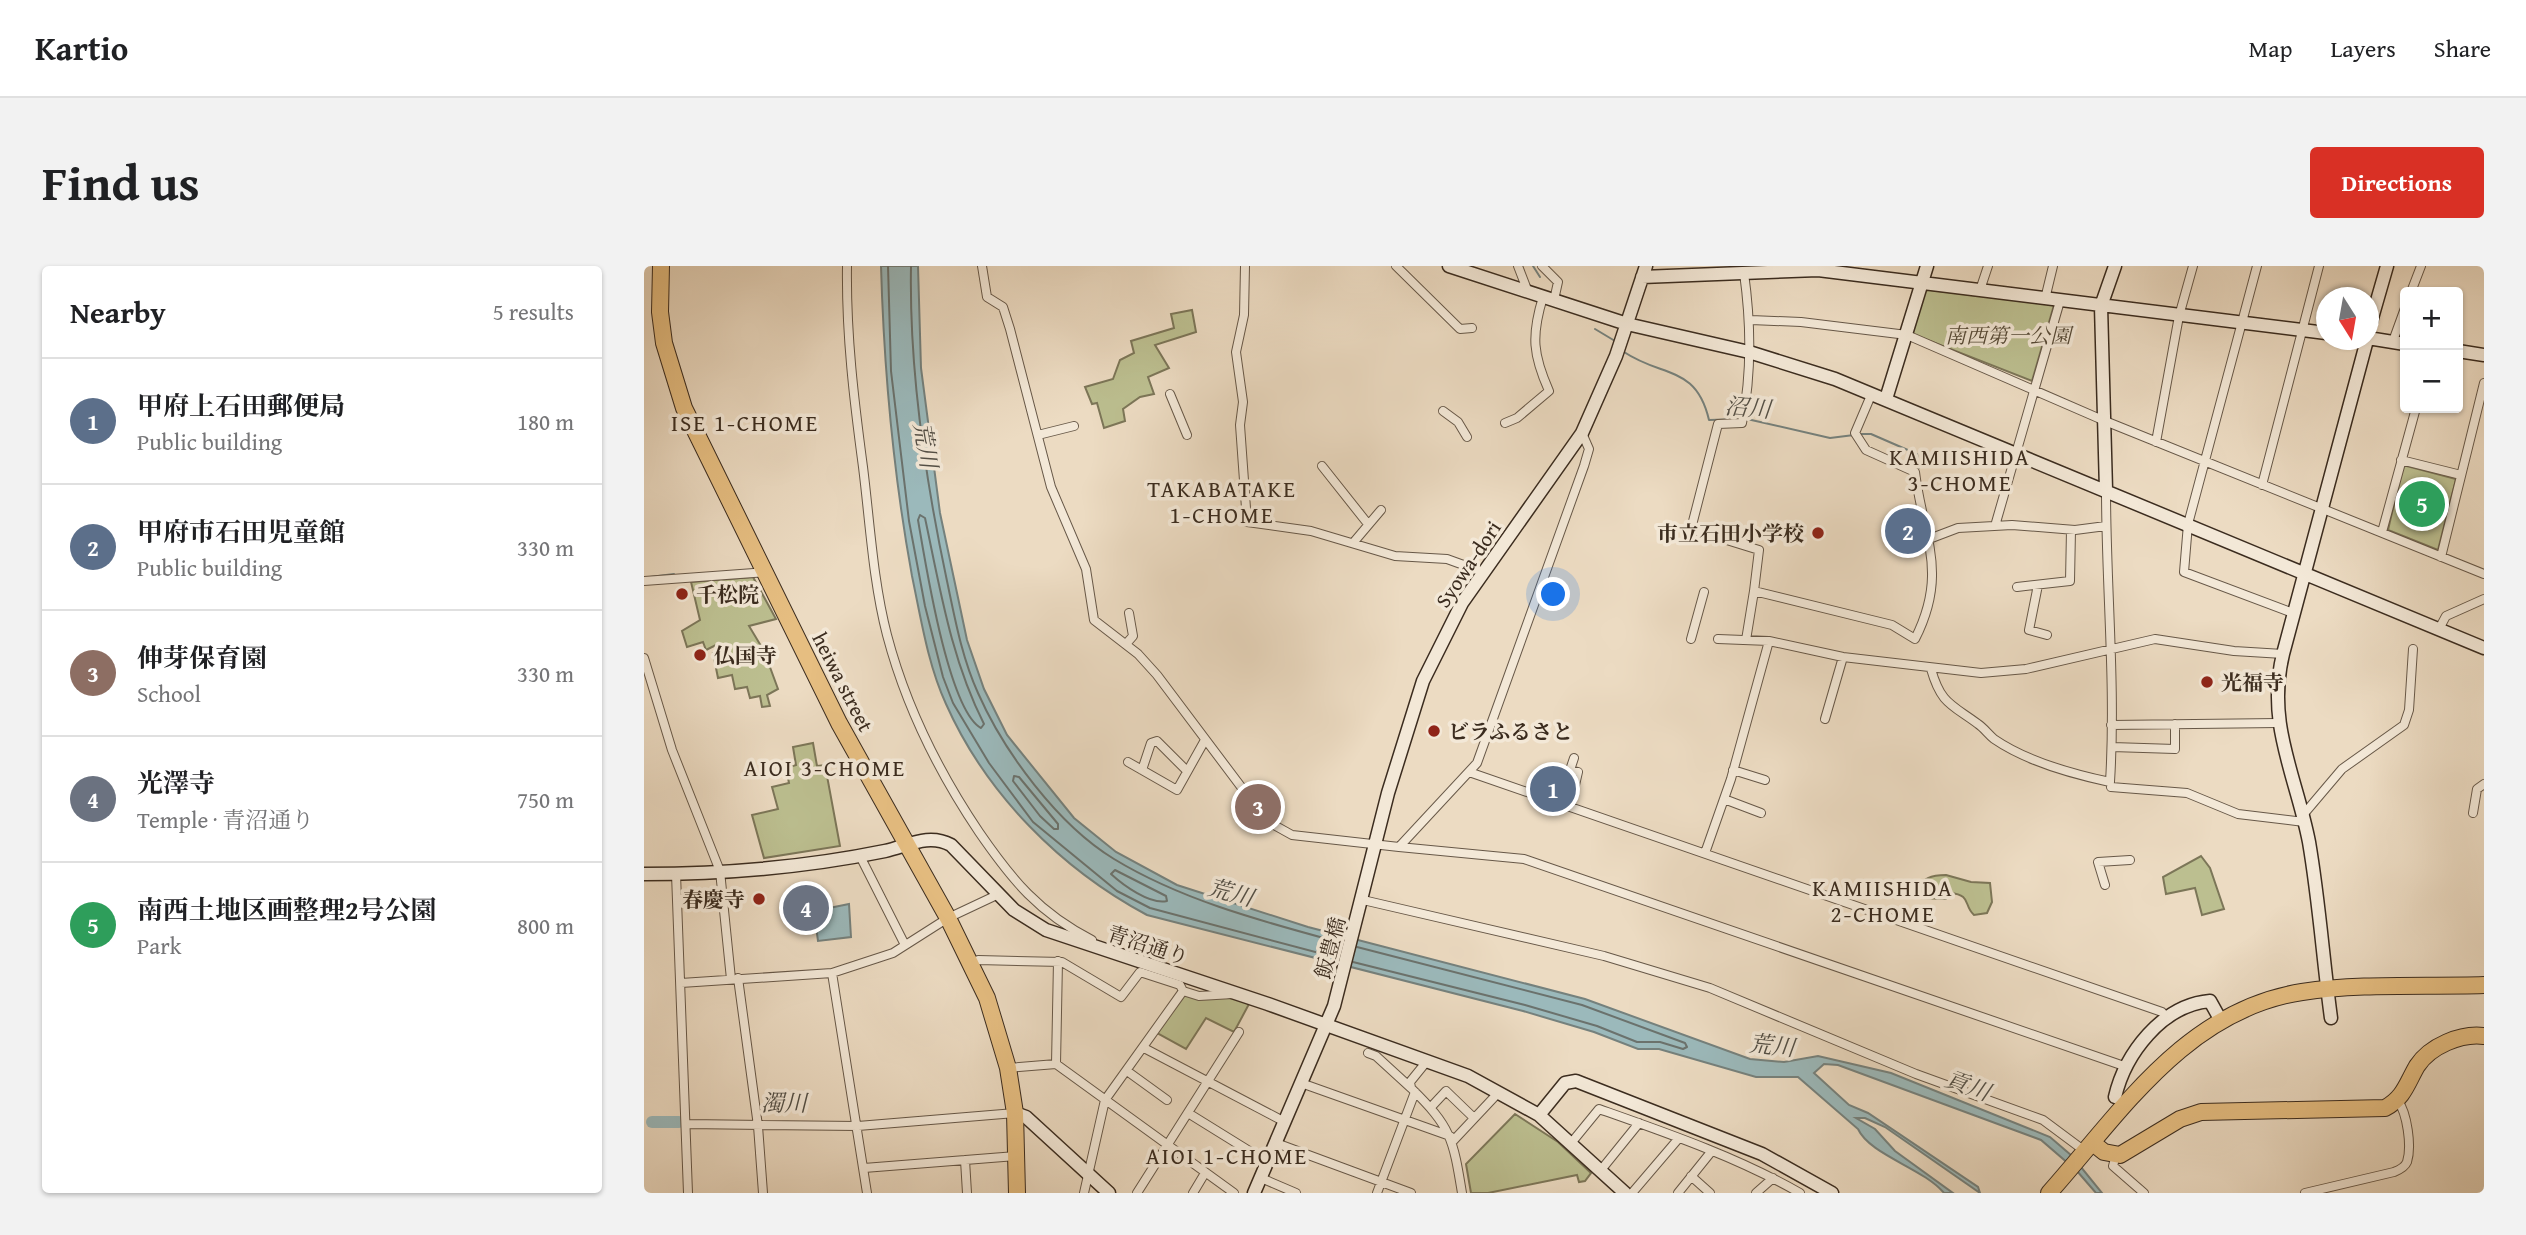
<!DOCTYPE html>
<html lang="en">
<head>
<meta charset="utf-8">
<style>
	:root { --surface:#fff; --page:#f2f2f2; --text:#202124; --muted:#757577; --line:#e0e0e0; --accent:#d93025 }
	body { margin:0; font-family:"Gentium Book Plus","Noto Serif JP",serif; background:var(--page); color:var(--text) }
	.controls { position:absolute; right:21px; top:21px; display:grid; overflow:hidden; border-radius:7px; box-shadow:0 2px 5px #0004 }
	.controls button { width:63px; height:63px; display:grid; place-items:center; padding:0; border:0; border-bottom:2px solid var(--line); background:var(--surface); color:var(--text); font:35px sans-serif }
	.compass { position:absolute; left:1672px; top:21px; width:63px; height:63px; border-radius:50%; background:var(--surface); box-shadow:0 2px 5px #0004; rotate:169deg }
	.you { position:absolute; left:910px; top:329px; width:24px; height:24px; margin:-18px; border:5px solid #fff; border-radius:50%; background:#1a73e8; box-shadow:0 0 0 10px #1a73e833 }
	.badge { display:grid; place-items:center; width:46px; height:46px; border-radius:50%; background:var(--accent); color:#fff; font-size:23px; font-weight:700 }
	.pin { position:absolute; translate:-50% -50%; border:4px solid #fff; box-shadow:0 2px 7px #0006 }
	.list { margin:0; padding:0; list-style:none }
	h2 { display:flex; justify-content:space-between; align-items:center; height:91px; margin:0; padding:0 28px; font-size:30px }
	h2 small { font-size:23px; font-weight:400; color:var(--muted) }
	.list li { display:grid; grid-template-columns:46px 1fr auto; gap:21px; align-items:center; box-sizing:border-box; height:126px; padding:0 28px; border-top:2px solid var(--line) }
	.list b { display:block; font-size:26px; white-space:nowrap }
	.list p { margin:0; font-size:23px; white-space:nowrap; color:var(--muted) }
	.list em { font-size:23px; font-style:normal; color:var(--muted) }
	.map { position:relative; flex:none; width:1840px; height:927px; overflow:hidden; border-radius:7px }
	header { display:flex; align-items:center; gap:42px; box-sizing:border-box; height:98px; padding:0 35px; background:var(--surface); border-bottom:2px solid var(--line) }
	header strong { font-size:33px }
	nav { display:flex; gap:38px; margin-inline-start:auto; font-size:24px }
	.intro { display:flex; align-items:center; justify-content:space-between; box-sizing:border-box; height:168px; padding:0 42px }
	h1 { margin:0; font-size:49px }
	.button { padding:18px 32px; border-radius:7px; background:var(--accent); color:#fff; font-size:24px; font-weight:700 }
	main { display:flex; gap:42px; padding:0 42px }
	aside { flex:1; background:var(--surface); border-radius:7px; box-shadow:0 2px 5px #0004 }
	.map>svg:first-child { display:block }
	.green { fill:#bcbf90; stroke:#7c7658; stroke-width:2 }
	.water { fill:#9bb9bb; stroke:#75817d; stroke-width:2 }
	.lines { fill:none; stroke-linecap:round; stroke-linejoin:round }
	.shore { stroke:#6b726d; stroke-width:2 }
	.stream { stroke:#75817d; stroke-width:2 }
	.river { stroke:#9bb9bb; stroke-width:12 }
	.street-casing { stroke:#675848; stroke-width:10 }
	.secondary-casing { stroke:#3b2c1f; stroke-width:15 }
	.highway-casing { stroke:#3b2c1f; stroke-width:18 }
	.street { stroke:#f3e8d7; stroke-width:8 }
	.secondary { stroke:#f3e8d7; stroke-width:12 }
	.highway { stroke:#e6be81; stroke-width:16 }
	.poi-dot { fill:#8f2418; stroke:#f3e8d7; stroke-width:2.5 }
	.labels { text-anchor:middle; dominant-baseline:central; stroke-width:7; stroke-linejoin:round; paint-order:stroke }
	.park-label { font-size:21px; font-style:italic; fill:#554936; stroke:#f3e8d7 }
	.poi-label { font-size:21px; font-weight:bold; fill:#3b2c1f; stroke:#f3e8d7; text-anchor:start }
	.street-label { font-size:21px; fill:#3b2c1f; stroke:#f3e8d7 }
	.water-label { font-size:23px; font-style:italic; fill:#534f46; stroke:#f3e8d7 }
	.neighbourhood-label { font-size:23px; letter-spacing:2px; fill:#3b2c1f; stroke:#f3e8d7 }
</style>
</head>
<body>
<header>
<strong>Kartio</strong>
<nav><a>Map</a><a>Layers</a><a>Share</a></nav>
</header>
<div class="intro"><h1>Find us</h1><a class="button">Directions</a></div>
<main>
<aside>
<h2>Nearby<small>5 results</small></h2>
<ul class="list">
<li><span class="badge" style="background:#5c6f8a">1</span><div><b>甲府上石田郵便局</b><p>Public building</p></div><em>180 m</em></li>
<li><span class="badge" style="background:#5c6f8a">2</span><div><b>甲府市石田児童館</b><p>Public building</p></div><em>330 m</em></li>
<li><span class="badge" style="background:#8d6e63">3</span><div><b>伸芽保育園</b><p>School</p></div><em>330 m</em></li>
<li><span class="badge" style="background:#6b7280">4</span><div><b>光澤寺</b><p>Temple · 青沼通り</p></div><em>750 m</em></li>
<li><span class="badge" style="background:#2e9e5b">5</span><div><b>南西土地区画整理2号公園</b><p>Park</p></div><em>800 m</em></li>
</ul>
</aside>
<div class="map">
<svg width="1840" height="927" viewBox="0 0 1840 927">
	<rect width="100%" height="100%" fill="#ecdbc2"/>
	<filter id="stains"><feTurbulence type="fractalNoise" baseFrequency=".00286" numOctaves="4"/><feColorMatrix values="0 0 0 0 .2 0 0 0 0 .09 0 0 0 0 .02 0 0 0 .5 -.17"/></filter>
	<radialGradient id="worn" r=".72"><stop offset=".6" stop-color="#630" stop-opacity="0"/><stop offset="1" stop-color="#630" stop-opacity=".3"/></radialGradient>
	<path class="green" d="M 1278,23 L 1410,39 L 1388,115 L 1268,68 Z
		M 548,44 L 552,66 L 511,79 L 525,102 L 504,111 L 510,128 L 496,131 L 479,143 L 481,155 L 460,162 L 453,137 L 448,138 L 441,121 L 469,113 L 476,94 L 490,87 L 487,75 L 530,62 L 527,48 Z
		M 1759,199 L 1812,213 L 1794,284 L 1744,264 Z
		M 109,311 L 132,353 L 105,360 L 120,385 L 134,423 L 123,429 L 126,440 L 118,441 L 116,430 L 106,432 L 103,421 L 91,423 L 88,409 L 74,412 L 69,387 L 74,386 L 72,379 L 62,384 L 59,376 L 43,381 L 38,365 L 56,354 L 47,316 Z
		M 169,477 L 173,500 L 181,499 L 196,580 L 120,592 L 108,549 L 134,543 L 128,521 L 145,517 L 142,502 L 152,499 L 149,481 Z
		M 1557,590 L 1566,602 L 1580,643 L 1558,649 L 1551,622 L 1522,628 L 1519,611 Z
		M 1302,609 L 1327,616 L 1346,617 L 1348,636 L 1343,647 L 1330,649 C 1319,639 1328,629 1306,627 L 1302,633 L 1276,632 L 1271,625 C 1279,612 1287,609 1302,609 Z
		M 539,725 L 585,730 L 605,738 L 590,766 L 562,752 L 542,783 L 511,766 Z
		M 871,848 L 914,876 L 947,907 L 941,915 L 935,916 L 933,909 L 844,927 L 827,927 L 822,898 Z"/>
	<path class="water" d="M 237,0 L 274,0 L 277,102 L 296,247 L 323,374 L 340,423 L 363,469 L 430,552 L 472,586 L 533,619 L 664,661 L 941,733 L 1106,793 L 1140,796 L 1174,790 L 1247,807 L 1406,871 L 1428,890 L 1458,927 L 1452,927 L 1433,905 L 1397,874 L 1194,799 L 1180,798 L 1170,807 L 1205,839 L 1224,847 L 1334,921 L 1336,927 L 1241,861 L 1221,852 L 1212,852 L 1231,863 L 1251,885 L 1309,927 L 1300,927 C 1279,902 1226,889 1214,863 L 1154,811 L 1112,811 L 1015,783 L 994,783 L 950,766 L 879,745 L 503,649 C 417,603 342,528 302,438 C 284,399 277,353 268,310 C 249,206 240,106 237,0 Z
		M 205,638 L 207,671 L 174,675 L 171,653 L 186,648 L 185,642 Z"/>
	<g class="lines">
		<path class="shore" d="M 244,0 L 247,105 L 265,255 L 281,340 L 299,411 L 309,437 L 345,497 L 389,556 L 473,625 L 506,642 L 694,692
			M 267,0 C 265,106 281,212 303,315 C 311,353 318,392 334,427 C 360,486 414,559 470,593 C 539,635 621,656 698,677
			M 276,249 L 281,252 C 296,322 307,393 340,458 L 337,462 C 304,444 281,294 274,254 Z
			M 370,510 L 375,511 L 414,558 L 414,563 L 410,563 L 396,550 L 369,515 Z
			M 471,604 L 522,630 L 523,635 C 506,639 479,619 467,608 Z
			M 709,696 L 881,739 L 953,760 L 993,776 L 1016,776 L 1039,783 L 1043,781 L 1041,777 L 938,739 L 713,681"/>
		<path class="stream" d="M 889,0 L 896,11
			M 951,63 L 971,75
			M 980,86 C 1019,112 1052,99 1065,154 L 1097,153
			M 1103,153 L 1186,172 L 1210,169
			M 1216,168 L 1227,168 L 1273,188 L 1275,202
			M 6,311 L 30,308"/>
		<path class="river" d="M 8,856 L 35,856"/>
		<defs>
			<path id="street" d="M 203,0 C 202,68 210,134 219,201 C 226,257 229,315 243,369 C 262,441 294,505 335,566 C 368,614 395,647 448,674
				M 338,0 L 343,31 L 359,41 L 366,63 L 407,221 L 442,303 L 450,354 L 494,388 L 513,409 L 604,530 L 630,559 L 648,569 L 755,581 L 833,497 L 940,200 L 945,183 L 938,167
				M 601,0 L 600,49 L 592,86 L 599,136 L 596,159 L 603,256 L 667,265 L 751,290 L 803,293 L 839,306
				M 752,0 L 816,63 L 828,62
				M 874,0 L 884,26
				M 898,0 L 914,16 L 910,34
				M 1613,0 L 1544,258 L 1540,306 L 1649,347
				M 1100,7 C 1107,57 1108,107 1098,157 L 1074,158 L 1047,263 L 1115,284 L 1110,325 L 1248,359 L 1271,373 C 1305,306 1279,271 1271,206 L 1222,184 L 1211,167 L 1228,127
				M 1336,24 L 1344,0
				M 1767,26 L 1777,0
				M 1401,33 L 1409,0
				M 1107,54 L 1157,56 L 1263,69 L 1461,155 L 1840,308
				M 1749,75 L 1761,42
				M 526,128 L 543,169
				M 799,145 L 814,156 L 823,171
				M 861,157 L 873,152 L 905,125 C 889,89 887,70 899,31
				M 394,169 L 430,160
				M 1512,176 L 1535,50 L 1549,0
				M 1757,194 L 1817,209
				M 678,200 L 724,258
				M 1618,219 L 1675,0
				M 1351,260 L 1416,35
				M 1738,266 L 1772,142
				M 1285,273 L 1314,262 L 1368,259 L 1431,264 L 1462,260
				M 709,277 L 737,244
				M 1797,291 L 1840,117
				M 0,315 L 122,306
				M 1394,319 L 1385,364 L 1403,369
				M 1373,321 L 1426,315 L 1427,264
				M 1795,363 L 1802,350 L 1840,333
				M 1047,373 L 1060,326
				M 1074,373 L 1125,375 L 1199,391 L 1337,407 L 1382,403 L 1511,373 L 1590,385 L 1639,388
				M 1102,374 L 1110,325
				M 482,378 L 489,370 L 485,347
				M 0,392 L 28,484 L 76,605 L 87,713
				M 1287,403 C 1297,438 1307,438 1334,458 C 1340,462 1344,468 1350,473 C 1382,495 1428,508 1466,516 C 1472,419 1462,321 1462,224
				M 1181,453 L 1199,391
				M 1467,459 L 1634,457
				M 1468,481 L 1531,483 L 1531,458
				M 484,496 L 533,524 L 561,474
				M 498,504 L 507,477 L 513,475 L 543,505
				M 1089,504 L 1121,514
				M 825,506 L 1518,746 L 1524,753
				M 1467,521 L 1543,527 L 1594,548 L 1660,556
				M 1080,533 L 1117,547
				M 926,541 L 934,506 L 926,504 L 930,492
				M 1829,547 L 1833,523 L 1840,518
				M 1659,549 L 1698,503 L 1760,459 L 1765,444 L 1769,383
				M 755,581 L 880,593 L 1480,800
				M 1061,587 L 1087,513 L 1125,375
				M 216,590 L 261,679
				M 32,608 L 44,927
				M 1461,619 L 1454,596 L 1486,594
				M 719,634 L 960,690 L 1066,722 L 1272,808 L 1399,854 L 1442,886
				M 326,698 L 334,694 L 418,696 L 477,731 L 496,706 L 536,719 L 539,725
				M 188,707 L 223,927
				M 94,712 L 114,860 L 119,927
				M 37,717 L 188,707 L 249,687 L 304,652 L 355,628
				M 500,782 L 641,856
				M 724,787 L 732,790 L 767,822
				M 783,795 L 766,816 L 767,822 C 807,861 809,872 818,927
				M 412,798 L 414,695
				M 364,802 L 412,798 L 590,927
				M 483,805 L 523,834
				M 657,817 L 806,870
				M 788,840 L 802,825 L 830,852
				M 544,847 L 623,896
				M 43,858 L 214,860 L 371,847
				M 808,876 L 855,826
				M 928,876 L 955,843 C 1023,867 1093,891 1156,927
				M 632,877 L 767,927
				M 1472,889 L 1469,900 L 1500,927
				M 321,894 L 323,927
				M 220,902 L 372,890
				M 957,904 L 995,857
				M 1047,910 L 1066,927
				M 617,912 L 652,927
				M 440,927 L 461,834 L 539,725 L 555,730 L 589,728
				M 493,927 L 595,766
				M 549,927 L 561,907
				M 733,927 L 771,826
				M 988,927 L 1035,872
				M 1034,927 L 1067,886
				M 1112,927 L 1129,912
				M 1661,927 L 1750,906 C 1755,904 1761,901 1763,896 C 1768,880 1763,847 1754,835"/>
			<path id="secondary" d="M 805,0 L 983,58 L 1105,86 L 1191,113 L 1840,382
				M 998,11 L 1174,4 L 1682,67
				M 1724,66 L 1743,0
				M 1724,72 L 1761,78
				M 1814,85 L 1840,89
				M 1242,133 L 1283,0
				M 1462,224 L 1457,40 L 1471,0
				M 0,608 C 79,608 163,601 241,585 C 264,580 284,567 307,579 L 370,644 L 402,664 L 624,738 L 824,810 L 895,849 L 981,927
				M 1687,752 C 1679,693 1675,634 1665,576 C 1652,509 1622,458 1639,388 L 1723,74
				M 1471,831 C 1481,788 1518,739 1566,735 L 1576,753
				M 371,847 L 382,851 L 465,927
				M 895,849 L 921,817 L 932,815 L 1118,888 L 1188,927
				M 610,927 L 690,740 L 744,527 L 779,415 L 818,337 L 938,167 L 972,90 L 1002,0"/>
			<path id="highway" d="M 17,0 L 16,46 L 20,77 L 40,142 L 195,457 L 304,652 L 343,732 L 364,802 L 371,847 L 373,927
				M 1450,878 L 1460,886 L 1476,889 L 1536,853 L 1557,846 L 1741,842 C 1760,832 1763,817 1773,800 C 1786,780 1817,767 1840,770
				M 1405,927 C 1478,845 1542,744 1658,726 C 1718,717 1780,721 1840,719"/>
		</defs>
		<use href="#street" class="street-casing"/>
		<use href="#secondary" class="secondary-casing"/>
		<use href="#highway" class="highway-casing"/>
		<use href="#street" class="street"/>
		<use href="#secondary" class="secondary"/>
		<use href="#highway" class="highway"/>
	</g>
	<g class="poi-dot">
		<circle cx="1174" cy="267" r="7"/>
		<circle cx="38" cy="328" r="7"/>
		<circle cx="56" cy="389" r="7"/>
		<circle cx="1563" cy="416" r="7"/>
		<circle cx="790" cy="465" r="7"/>
		<circle cx="115" cy="633" r="7"/>
	</g>
	<g class="labels">
		<g class="park-label">
			<text x="1364" y="69">南西第一公園</text>
		</g>
		<g class="poi-label">
			<text x="1160" y="267" text-anchor="end">市立石田小学校</text>
			<text x="52" y="328">千松院</text>
			<text x="70" y="389">仏国寺</text>
			<text x="1577" y="416">光福寺</text>
			<text x="804" y="465">ビラふるさと</text>
			<text x="101" y="633" text-anchor="end">春慶寺</text>
		</g>
		<g class="street-label">
			<text transform="translate(824 298) rotate(-56)">Syowa-dori</text>
			<text transform="translate(199 416) rotate(63)">heiwa street</text>
			<text transform="translate(504 679) rotate(18)">青沼通り</text>
			<text transform="translate(686 682) rotate(-75)">飯豊橋</text>
		</g>
		<g class="water-label">
			<text transform="translate(1104 141) rotate(5)">沼川</text>
			<text transform="translate(282 179) rotate(80)">荒川</text>
			<text transform="translate(587 626) rotate(15)">荒川</text>
			<text transform="translate(1128 779) rotate(6)">荒川</text>
			<text transform="translate(1324 819) rotate(20)">貢川</text>
			<text x="140" y="836">濁川</text>
		</g>
		<g class="neighbourhood-label">
			<text x="101" y="156">ISE 1-CHOME</text>
			<text x="1316" y="190">KAMIISHIDA<tspan x="1316" dy="26">3-CHOME</tspan></text>
			<text x="578" y="222">TAKABATAKE<tspan x="578" dy="26">1-CHOME</tspan></text>
			<text x="181" y="501">AIOI 3-CHOME</text>
			<text x="1239" y="621">KAMIISHIDA<tspan x="1239" dy="26">2-CHOME</tspan></text>
			<text x="583" y="889">AIOI 1-CHOME</text>
		</g>
	</g>
	<rect width="100%" height="100%" filter="url(#stains)"/>
	<rect width="100%" height="100%" fill="url(#worn)"/>
</svg>
<div class="controls">
<button>+</button>
<button>−</button>
</div>
<svg class="compass" viewBox="-18 -18 36 36"><path d="M0-13l5 13h-10z" fill="#e53935"/><path d="M0 13l5-13h-10z" fill="#757577"/></svg>
<div class="you"></div>
<div class="pin badge" style="left:909px;top:523px;background:#5c6f8a">1</div>
<div class="pin badge" style="left:1264px;top:265px;background:#5c6f8a">2</div>
<div class="pin badge" style="left:614px;top:541px;background:#8d6e63">3</div>
<div class="pin badge" style="left:162px;top:642px;background:#6b7280">4</div>
<div class="pin badge" style="left:1778px;top:238px;background:#2e9e5b">5</div>
</div>
</main>
</body>
</html>
